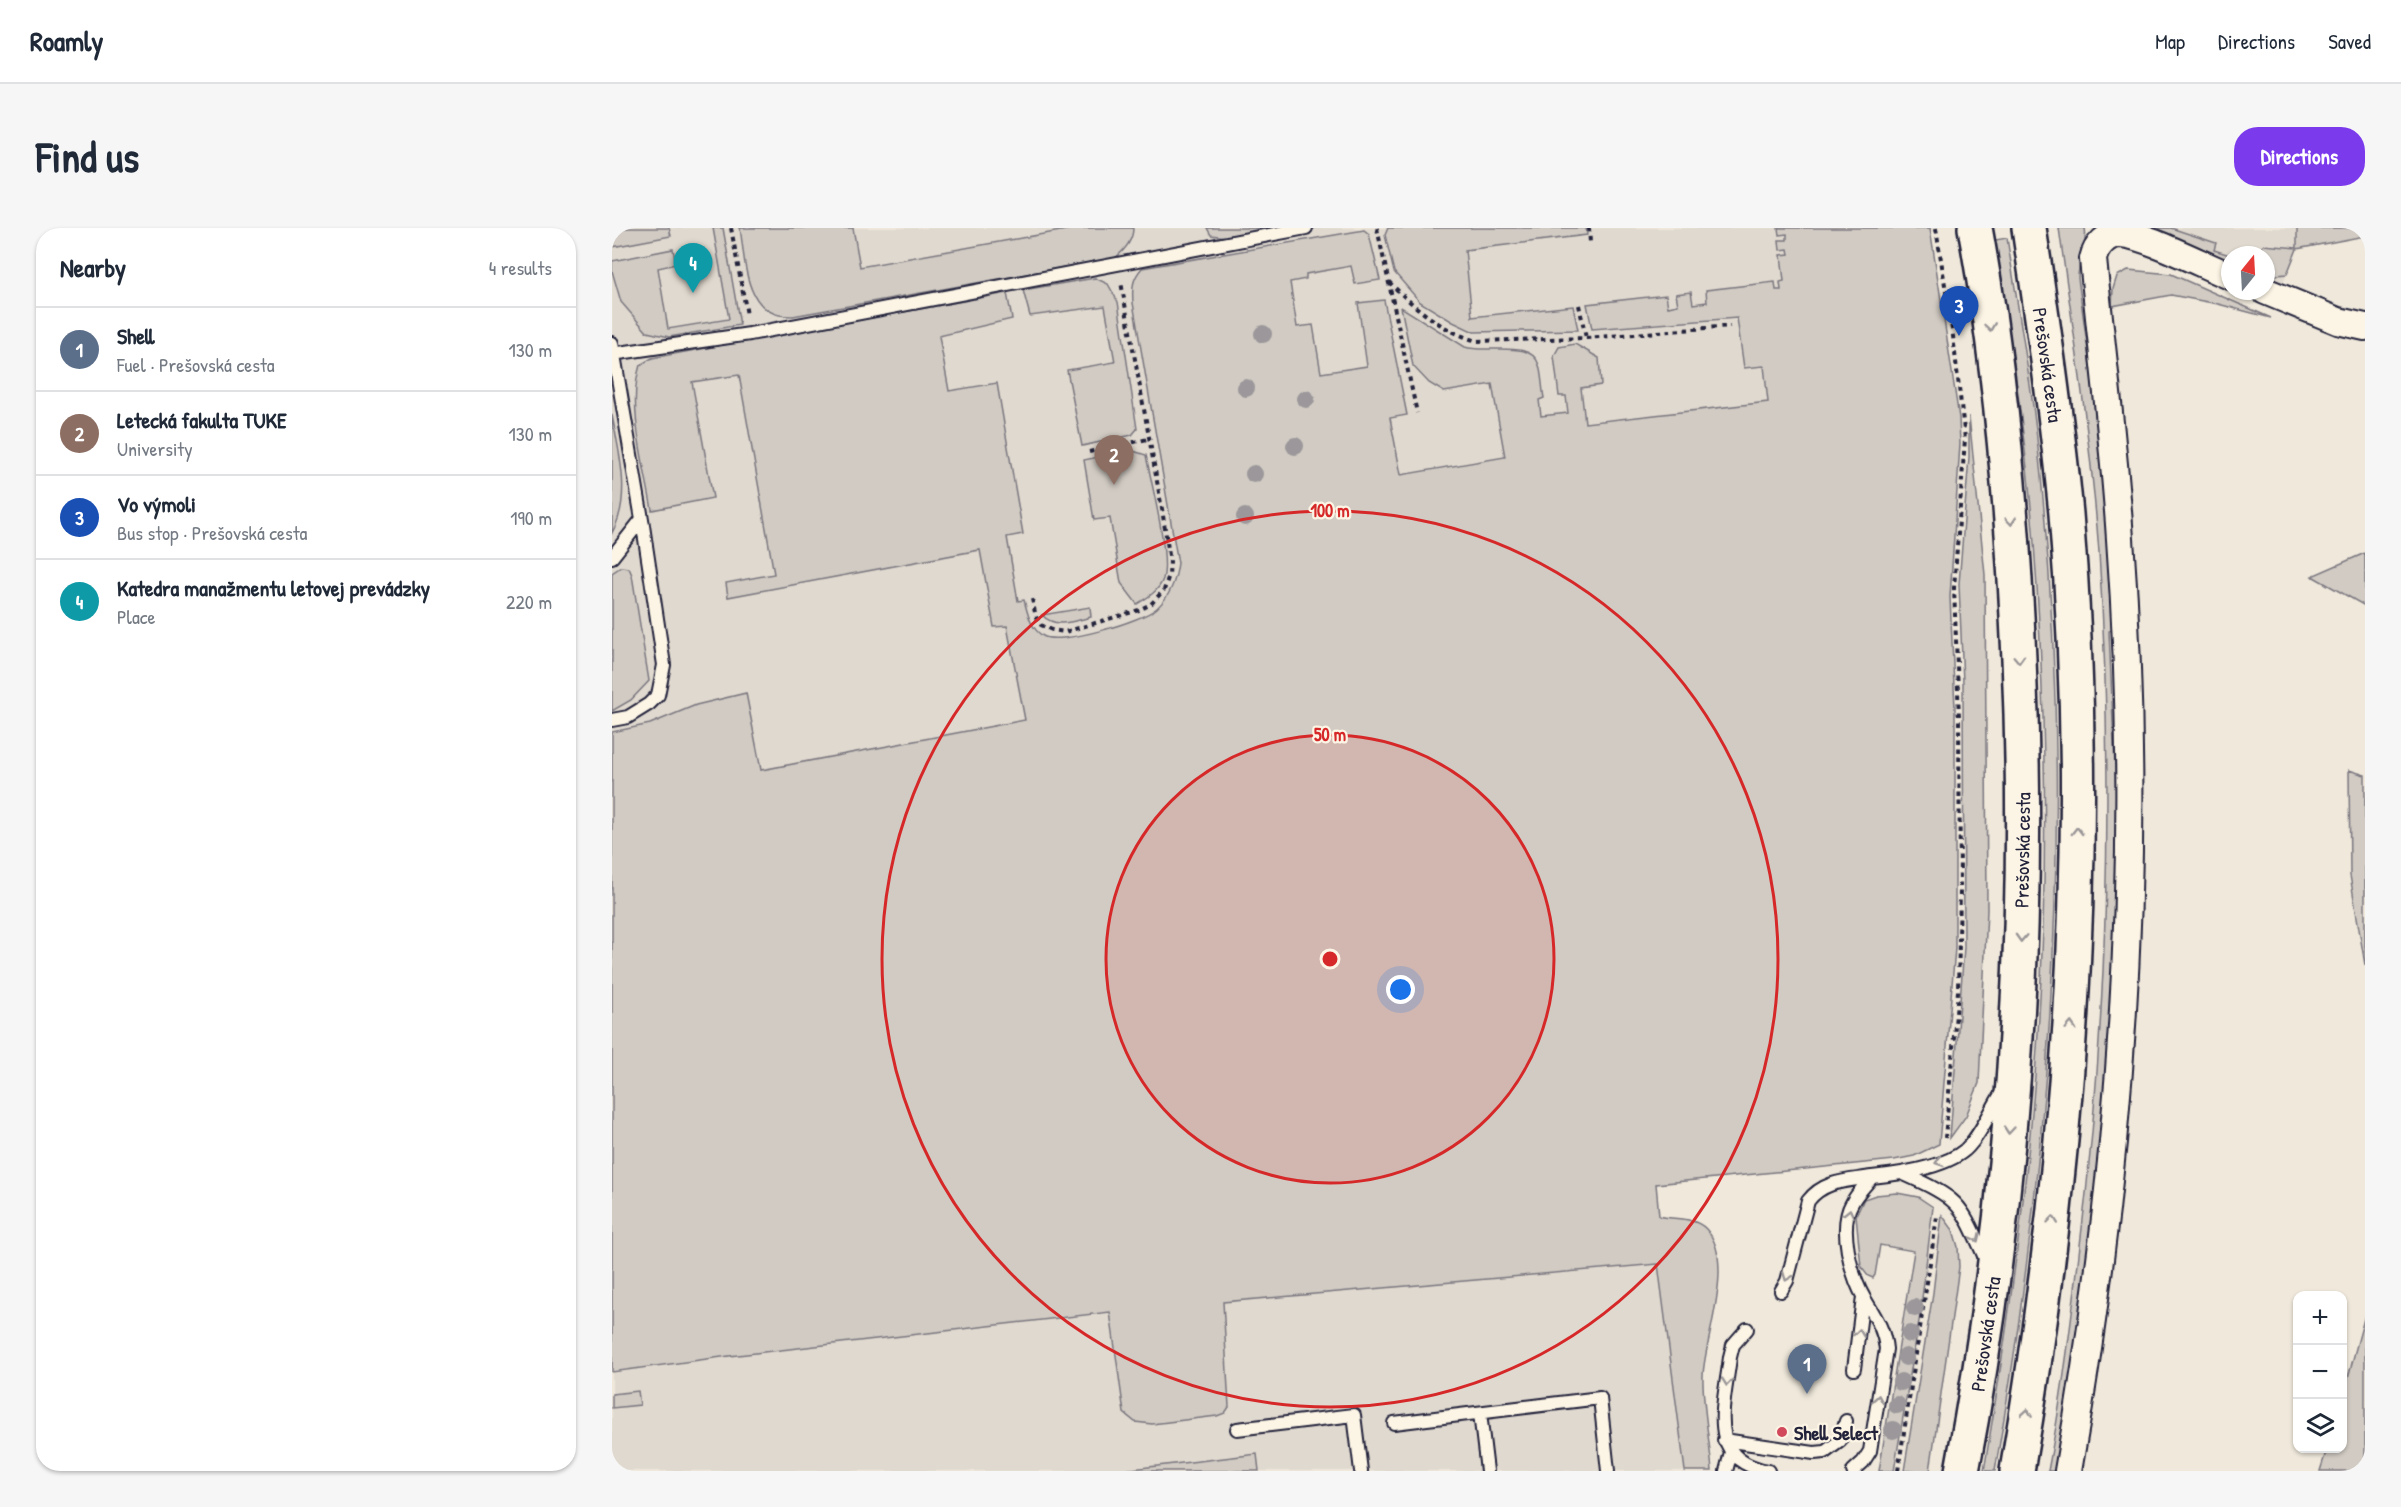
<!DOCTYPE html>
<html lang="en">
<head>
<meta charset="utf-8">
<style>
	:root { --surface:#fff; --page:#f6f6f7; --text:#1f2937; --muted:#747a83; --line:#e0e1e3; --accent:#7c3aed }
	body { margin:0; font-family:"Patrick Hand",sans-serif; background:var(--page); color:var(--text) }
	.controls { position:absolute; right:18px; bottom:18px; display:grid; overflow:hidden; border-radius:12px; box-shadow:0 2px 4px #0004 }
	.controls button { width:54px; height:54px; display:grid; place-items:center; padding:0; border:0; border-bottom:2px solid var(--line); background:var(--surface); color:var(--text); font:30px sans-serif }
	.compass { position:absolute; left:1609px; top:18px; width:54px; height:54px; border-radius:50%; background:var(--surface); box-shadow:0 2px 4px #0004; rotate:18deg }
	.you { position:absolute; left:789px; top:762px; width:21px; height:21px; margin:-15px; border:4px solid #fff; border-radius:50%; background:#1a73e8; box-shadow:0 0 0 9px #1a73e833 }
	.badge { display:grid; place-items:center; width:39px; height:39px; border-radius:50%; background:var(--accent); color:#fff; font-size:20px; font-weight:700 }
	.pin { position:absolute; translate:-50% -50px; filter:drop-shadow(0 2px 3px #0008) }
	.pin::after { content:''; position:absolute; top:32px; width:21px; height:18px; background:inherit; clip-path:polygon(0 0,100% 0,50% 100%) }
	.list { margin:0; padding:0; list-style:none }
	h2 { display:flex; justify-content:space-between; align-items:center; height:78px; margin:0; padding:0 24px; font-size:26px }
	h2 small { font-size:20px; font-weight:400; color:var(--muted) }
	.list li { display:grid; grid-template-columns:39px 1fr auto; gap:18px; align-items:center; box-sizing:border-box; height:84px; padding:0 24px; border-top:2px solid var(--line) }
	.list b { display:block; font-size:22px; white-space:nowrap }
	.list p { margin:0; font-size:20px; white-space:nowrap; color:var(--muted) }
	.list em { font-size:20px; font-style:normal; color:var(--muted) }
	.icon { flex:none; width:33px; height:33px; fill:none; stroke:currentColor; stroke-width:2; stroke-linecap:round; stroke-linejoin:round }
	.map { position:relative; flex:none; width:1753px; height:1243px; overflow:hidden; border-radius:24px }
	header { display:flex; align-items:center; gap:36px; box-sizing:border-box; height:84px; padding:0 30px; background:var(--surface); border-bottom:2px solid var(--line) }
	header strong { font-size:28px }
	nav { display:flex; gap:33px; margin-inline-start:auto; font-size:21px }
	.intro { display:flex; align-items:center; justify-content:space-between; box-sizing:border-box; height:144px; padding:0 36px }
	h1 { margin:0; font-size:42px }
	.button { padding:15px 27px; border-radius:24px; background:var(--accent); color:#fff; font-size:21px; font-weight:700 }
	main { display:flex; gap:36px; padding:0 36px }
	aside { flex:1; background:var(--surface); border-radius:24px; box-shadow:0 2px 4px #0004 }
	.map>svg:first-child { display:block }
	.built { fill:#e0d9cf }
	.green { fill:#d1cbc3; stroke:#7a767f; stroke-width:1.5 }
	.lines { fill:none; stroke-linecap:round; stroke-linejoin:round }
	.service-casing { stroke:#22223b; stroke-width:16 }
	.minor-casing { stroke:#22223b; stroke-width:30 }
	.trunk-casing { stroke:#22223b; stroke-width:38 }
	.path { stroke:#22223b; stroke-width:4; stroke-dasharray:4.5 4.5; stroke-linecap:butt }
	.service { stroke:#fcf5e5; stroke-width:12 }
	.minor { stroke:#fcf5e5; stroke-width:26 }
	.trunk { stroke:#fcf5e5; stroke-width:33 }
	.tree { fill:#9b979a }
	.oneway { stroke:#9a9698 }
	.ring { fill:none; stroke:#d62828; stroke-width:3 }
	.poi-dot { fill:#d1495b; stroke:#fcf5e5; stroke-width:2 }
	.labels { text-anchor:middle; dominant-baseline:central; stroke-width:4.5; stroke-linejoin:round; paint-order:stroke }
	.street-label { font-size:20px; fill:#22223b; stroke:#fcf5e5 }
	.poi-label { font-size:20px; font-weight:bold; fill:#22223b; stroke:#fcf5e5; text-anchor:start }
	.centre { fill:#d62828; stroke:#fcf5e5; stroke-width:3 }
	.ring-label { font-size:18px; text-anchor:middle; font-weight:bold; fill:#d62828; stroke:#fcf5e5; stroke-width:4.5; stroke-linejoin:round; paint-order:stroke }
</style>
</head>
<body>
<header>
<strong>Roamly</strong>
<nav><a>Map</a><a>Directions</a><a>Saved</a></nav>
</header>
<div class="intro"><h1>Find us</h1><a class="button">Directions</a></div>
<main>
<aside>
<h2>Nearby<small>4 results</small></h2>
<ul class="list">
<li><span class="badge" style="background:#5c6f8a">1</span><div><b>Shell</b><p>Fuel · Prešovská cesta</p></div><em>130 m</em></li>
<li><span class="badge" style="background:#8d6e63">2</span><div><b>Letecká fakulta TUKE</b><p>University</p></div><em>130 m</em></li>
<li><span class="badge" style="background:#1a4fb4">3</span><div><b>Vo výmoli</b><p>Bus stop · Prešovská cesta</p></div><em>190 m</em></li>
<li><span class="badge" style="background:#0f9aa8">4</span><div><b>Katedra manažmentu letovej prevádzky</b><p>Place</p></div><em>220 m</em></li>
</ul>
</aside>
<div class="map">
<svg width="1753" height="1243" viewBox="0 0 1753 1243">
	<rect width="100%" height="100%" fill="#efe8db"/>
	<filter id="ink" filterUnits="userSpaceOnUse"><feTurbulence type="fractalNoise" baseFrequency=".0167" numOctaves="2"/><feDisplacementMap in="SourceGraphic" scale="12" xChannelSelector="R" yChannelSelector="G"/><feConvolveMatrix kernelMatrix="1 2 1 2 8 2 1 2 1" color-interpolation-filters="sRGB"/></filter>
	<g filter="url(#ink)">
		<path class="built" d="M 0,0 L 1318,0 L 1335,107 L 847,328 L 218,566 L 0,608 Z
			M 1481,0 L 1685,0 L 1685,21 L 1666,68 L 1654,63 L 1654,27 L 1618,27 L 1618,48 L 1538,15 L 1487,17 Z
			M 1047,1036 L 1073,1243 L 0,1243 L 0,1144 L 117,1128 L 498,1084 Z"/>
		<path class="green" d="M 0,0 L 57,0 L 59,8 L 0,19 Z
			M 101,0 L 111,0 L 128,97 L 57,109 L 35,104 L 9,74 L 0,43 L 0,33 L 61,21 L 64,36 L 46,40 L 56,101 L 117,91 Z
			M 128,0 L 241,0 L 248,39 L 465,0 L 521,0 C 521,13 513,22 503,30 L 181,88 C 132,90 134,36 128,0 Z
			M 595,0 L 667,0 L 614,9 L 599,7 Z
			M 776,0 L 974,0 L 975,7 L 853,22 L 860,89 L 961,78 L 966,102 L 862,104 L 841,94 L 808,74 L 782,44 L 773,7 Z
			M 1166,0 L 1318,0 L 1347,190 L 1348,216 L 1338,369 L 1343,481 L 1343,720 L 1327,916 L 1302,928 L 1282,932 L 1044,956 L 1047,988 C 1061,992 1082,988 1094,1001 C 1124,1033 1093,1109 1091,1147 C 1090,1175 1098,1214 1100,1243 L 1073,1243 L 1046,1036 L 611,1074 L 617,1179 L 613,1185 L 605,1188 L 540,1196 L 523,1194 L 512,1185 L 498,1084 L 117,1128 L 0,1144 L 0,504 L 38,496 L 84,477 L 134,465 L 149,542 L 413,492 L 395,398 L 382,399 L 368,322 L 116,369 L 114,355 L 162,346 L 127,147 L 80,154 L 101,270 L 40,282 C 33,239 15,180 28,137 L 40,130 L 395,65 L 400,91 L 327,108 L 337,163 L 385,155 L 411,306 L 395,309 L 406,373 L 412,372 C 416,386 418,400 431,408 C 447,418 531,393 545,380 C 558,368 564,352 566,335 L 521,75 C 520,60 520,51 530,40 L 752,2 L 757,6 L 768,52 L 743,56 L 739,38 L 694,46 L 694,51 L 678,54 L 685,99 L 701,97 L 709,145 L 755,138 L 746,75 L 772,72 L 795,187 L 778,190 L 789,247 L 893,229 L 880,156 L 832,164 L 817,155 L 801,138 L 789,79 L 853,119 C 875,126 920,111 927,137 C 930,148 930,160 932,170 L 927,172 L 929,188 L 956,185 L 954,168 L 947,168 L 942,128 L 947,119 L 963,116 L 987,130 L 989,157 L 969,160 L 973,195 L 1156,174 L 1152,138 L 1132,140 L 1125,90 L 980,101 L 975,76 L 1054,67 L 1056,79 L 1066,77 L 1064,66 L 1079,64 L 1081,76 L 1095,74 L 1094,62 L 1163,54 L 1164,62 L 1169,62 L 1168,54 L 1172,53 L 1169,27 L 1177,26 L 1176,21 L 1168,22 L 1167,12 L 1175,12 L 1175,6 L 1167,7 Z
			M 1447,0 L 1473,0 C 1476,17 1466,32 1466,50 L 1488,212 L 1496,298 L 1501,402 L 1497,403 L 1506,609 L 1501,761 L 1487,954 L 1447,1243 L 1436,1243 C 1450,1171 1459,1098 1467,1026 C 1496,793 1502,558 1487,324 C 1479,215 1462,108 1447,0 Z
			M 1540,0 L 1559,0 L 1604,15 L 1602,22 L 1618,27 L 1618,36 Z
			M 1685,0 L 1753,0 L 1753,8 L 1685,21 L 1675,46 L 1654,48 L 1654,27 L 1648,27 L 1651,17 L 1685,20 Z
			M 1395,10 C 1405,73 1416,137 1424,201 C 1463,547 1444,900 1383,1243 L 1372,1243 C 1394,1112 1413,981 1423,848 C 1437,667 1435,483 1421,302 C 1413,205 1398,108 1383,12 Z
			M 1516,42 L 1559,46 L 1659,90 L 1606,76 L 1559,67 L 1500,78 L 1501,61 L 1505,48 Z
			M 483,50 L 496,56 L 506,74 L 525,201 L 520,207 L 470,218 L 455,142 L 503,134 L 493,78 L 418,88 L 411,62 Z
			M 0,187 C 7,225 20,269 0,305 Z
			M 1357,188 L 1373,347 L 1375,682 L 1367,855 L 1354,888 L 1338,910 L 1352,719 L 1351,455 L 1347,356 L 1357,229 Z
			M 518,222 L 534,227 C 539,254 558,327 551,351 C 547,363 535,370 525,376 L 509,355 L 498,290 L 482,292 L 472,232 Z
			M 1753,325 L 1753,378 L 1700,348 Z
			M 9,339 L 17,340 L 20,347 L 37,453 L 19,472 L 0,483 L 0,345 Z
			M 478,379 L 479,389 C 462,393 443,401 430,387 Z
			M 1737,542 L 1753,547 L 1753,737 L 1738,647 Z
			M 1285,965 L 1306,969 L 1321,979 L 1308,1087 L 1282,1243 L 1267,1243 L 1302,1023 L 1268,1017 L 1263,1047 L 1261,1050 L 1256,1048 L 1249,1039 L 1244,988 L 1252,971 L 1264,967 Z
			M 1330,987 L 1341,1002 L 1346,1019 L 1347,1039 L 1318,1243 L 1292,1243 L 1321,1065 Z
			M 1753,1087 L 1753,1243 L 1708,1243 L 1715,1221 L 1730,1220 L 1731,1168 Z
			M 26,1163 L 28,1177 L 0,1180 L 0,1166 Z
			M 645,1226 L 647,1243 L 503,1243 L 629,1228 Z"/>
		<g class="lines">
			<defs>
				<path id="service" d="M 0,115 L 30,291 L 52,437 L 46,467 L 37,476 L 16,489 L 0,492
					M 0,126 L 138,106 L 694,0
					M 0,329 L 30,291
					M 1292,946 C 1350,972 1348,975 1374,1032
					M 1260,949 C 1287,946 1332,940 1353,922 C 1369,907 1379,881 1391,863
					M 1169,1063 L 1175,1053 L 1196,973 C 1212,952 1236,953 1260,949 C 1254,957 1245,965 1240,975 C 1226,999 1239,1047 1252,1070 C 1262,1087 1272,1100 1274,1121 L 1258,1223 L 1251,1234 L 1241,1243
					M 1135,1101 L 1121,1117 L 1118,1129 C 1113,1175 1092,1232 1156,1243
					M 1242,1141 L 1251,1069
					M 868,1185 L 875,1243
					M 782,1195 L 988,1170 L 996,1243
					M 625,1201 L 742,1187 L 749,1243
					M 1112,1212 L 1202,1225 L 1213,1224 L 1228,1213 L 1234,1193
					M 1114,1243 L 1119,1224"/>
				<path id="minor" d="M 1653,63 L 1726,93 L 1753,99
					M 1456,1243 C 1511,935 1531,623 1508,311 C 1502,217 1490,124 1481,31 C 1484,18 1495,5 1510,6 C 1537,9 1591,37 1618,48"/>
				<path id="trunk" d="M 1350,1243 C 1401,975 1419,703 1407,431 C 1401,287 1389,142 1363,0
					M 1405,1243 C 1459,928 1481,606 1454,286 C 1445,190 1431,95 1417,0"/>
			</defs>
			<use href="#service" class="service-casing"/>
			<use href="#minor" class="minor-casing"/>
			<use href="#trunk" class="trunk-casing"/>
			<path class="path" d="M 119,0 L 135,87
				M 765,0 L 805,185
				M 977,0 L 978,15
				M 1324,0 L 1341,108 L 1353,211 L 1342,360 L 1347,490 L 1348,662 L 1346,763 L 1333,910
				M 777,54 C 802,79 830,103 865,113 L 974,110 L 1118,98
				M 967,77 L 974,110
				M 477,224 L 536,211
				M 420,371 L 424,389 L 429,397 L 440,402 L 453,404 L 527,382 L 539,376 L 552,362 L 557,347 L 558,334 L 550,281 L 509,54
				M 1286,1243 L 1325,989"/>
			<use href="#service" class="service"/>
			<use href="#minor" class="minor"/>
			<use href="#trunk" class="trunk"/>
		</g>
		<g class="tree">
			<circle cx="651" cy="106" r="9"/>
			<circle cx="634" cy="160" r="9"/>
			<circle cx="694" cy="171" r="9"/>
			<circle cx="683" cy="218" r="9"/>
			<circle cx="642" cy="246" r="9"/>
			<circle cx="633" cy="289" r="9"/>
			<circle cx="1303" cy="1080" r="9"/>
			<circle cx="1298" cy="1106" r="9"/>
			<circle cx="1294" cy="1129" r="9"/>
			<circle cx="1289" cy="1154" r="9"/>
			<circle cx="1285" cy="1177" r="9"/>
			<circle cx="1281" cy="1202" r="9"/>
		</g>
		<defs><path id="oneway-chevron" d="M-2-3.5L2.5 0L-2 3.5" fill="none" stroke-width="1.6" stroke-linecap="round" stroke-linejoin="round" transform="scale(1.5)"/></defs>
		<g class="oneway">
			<use href="#oneway-chevron" transform="translate(1378 99) rotate(82)"/>
			<use href="#oneway-chevron" transform="translate(1399 293) rotate(85)"/>
			<use href="#oneway-chevron" transform="translate(1407 431) rotate(88)"/>
			<use href="#oneway-chevron" transform="translate(1465 603) rotate(-90)"/>
			<use href="#oneway-chevron" transform="translate(1409 710) rotate(92)"/>
			<use href="#oneway-chevron" transform="translate(1459 798) rotate(-87)"/>
			<use href="#oneway-chevron" transform="translate(1397 902) rotate(95)"/>
			<use href="#oneway-chevron" transform="translate(1327 934) rotate(161)"/>
			<use href="#oneway-chevron" transform="translate(1237 985) rotate(-77)"/>
			<use href="#oneway-chevron" transform="translate(1441 992) rotate(-84)"/>
			<use href="#oneway-chevron" transform="translate(1364 1010) rotate(65)"/>
			<use href="#oneway-chevron" transform="translate(1175 1049) rotate(111)"/>
			<use href="#oneway-chevron" transform="translate(1247 1105) rotate(-82)"/>
			<use href="#oneway-chevron" transform="translate(1115 1154) rotate(96)"/>
			<use href="#oneway-chevron" transform="translate(1266 1171) rotate(-81)"/>
			<use href="#oneway-chevron" transform="translate(1415 1185) rotate(-81)"/>
		</g>
	</g>
	<circle cx="718" cy="731" r="224" fill="#d62828" fill-opacity=".12"/>
	<g class="ring">
		<circle cx="718" cy="731" r="224"/>
		<circle cx="718" cy="731" r="448"/>
	</g>
	<circle class="poi-dot" cx="1170" cy="1204" r="6"/>
	<g class="labels">
		<g class="street-label">
			<text transform="translate(1436 137) rotate(82)">Prešovská cesta</text>
			<text transform="translate(1410 622) rotate(-89)">Prešovská cesta</text>
			<text transform="translate(1373 1106) rotate(-82)">Prešovská cesta</text>
		</g>
		<g class="poi-label">
			<text x="1182" y="1204">Shell Select</text>
		</g>
	</g>
	<circle cx="718" cy="731" r="9" class="centre"/>
	<g class="ring-label">
		<text x="718" y="289">100 m</text>
		<text x="718" y="513">50 m</text>
	</g>
</svg>
<div class="controls">
<button>+</button>
<button>−</button>
<button><svg class="icon" aria-label="layers" viewBox="0 0 24 24"><path d="M12 4l9 5-9 5-9-5zM3 14l9 5 9-5"/></svg></button>
</div>
<svg class="compass" viewBox="-18 -18 36 36"><path d="M0-13l5 13h-10z" fill="#e53935"/><path d="M0 13l5-13h-10z" fill="#747a83"/></svg>
<div class="you"></div>
<div class="pin badge" style="left:1195px;top:1166px;background:#5c6f8a">1</div>
<div class="pin badge" style="left:502px;top:257px;background:#8d6e63">2</div>
<div class="pin badge" style="left:1347px;top:108px;background:#1a4fb4">3</div>
<div class="pin badge" style="left:81px;top:65px;background:#0f9aa8">4</div>
</div>
</main>
</body>
</html>
